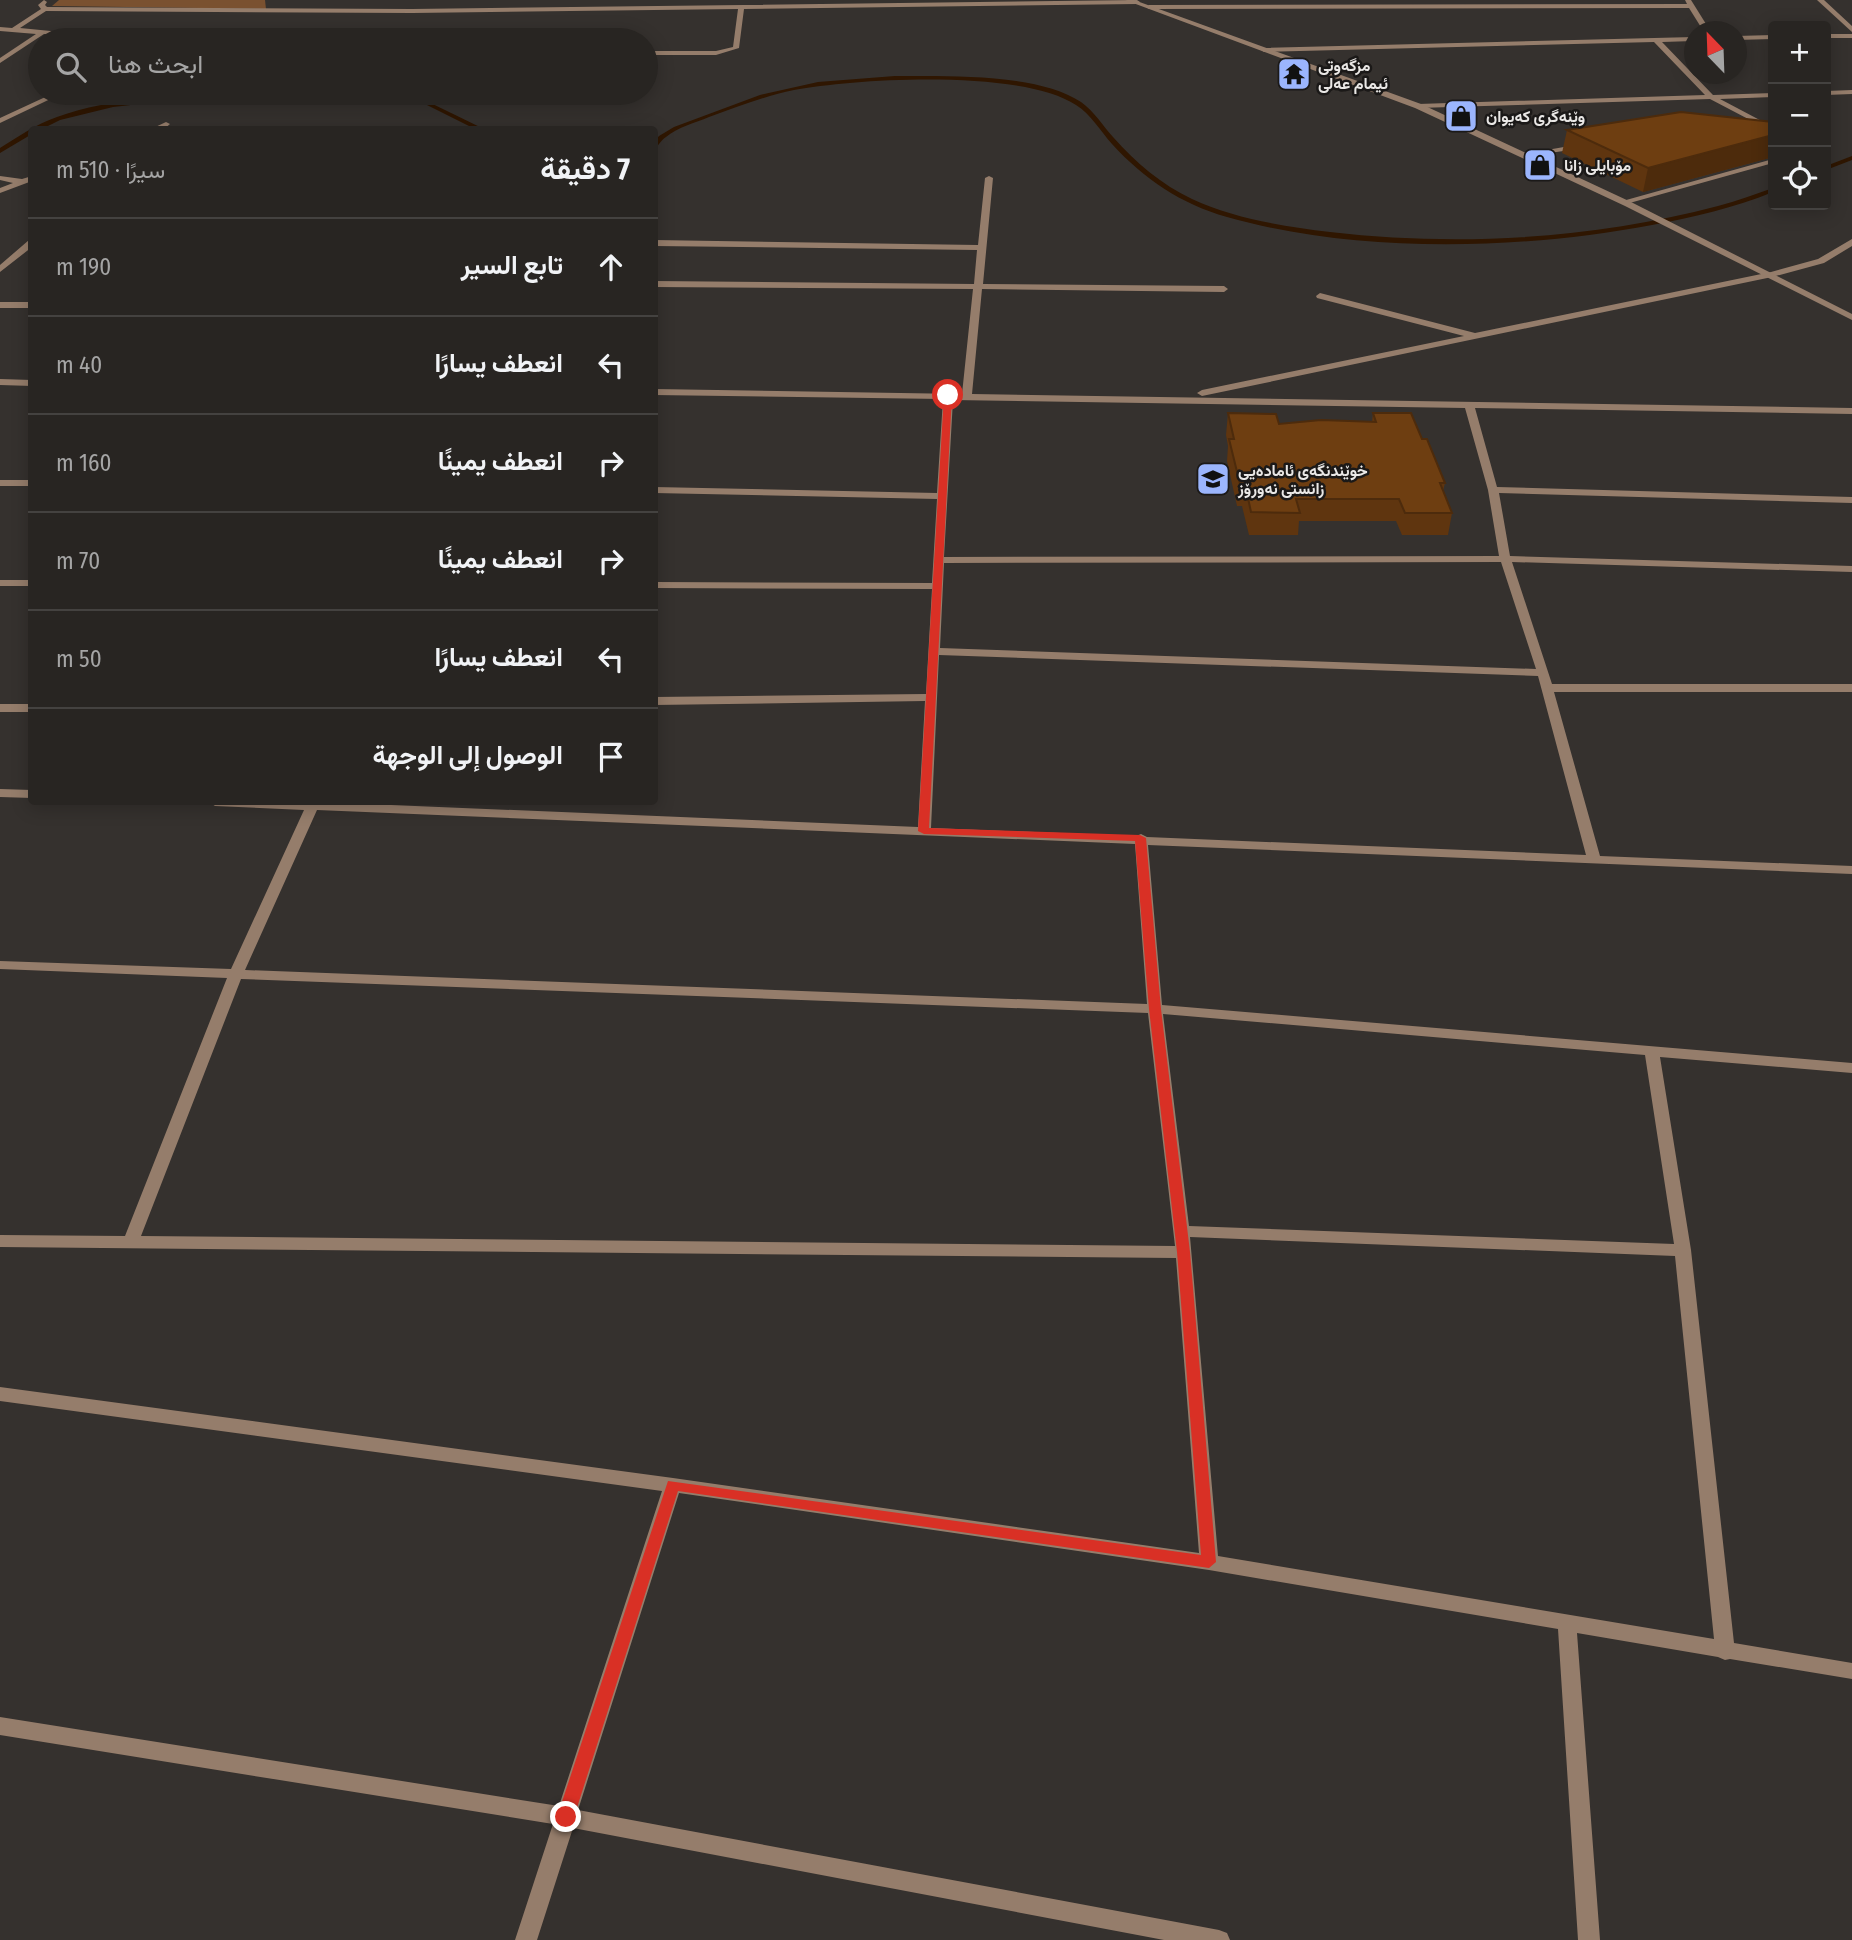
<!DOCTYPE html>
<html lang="ar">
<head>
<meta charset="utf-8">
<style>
	:root { --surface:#282522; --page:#302d2a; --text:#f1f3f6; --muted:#a5a5a5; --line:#444240 }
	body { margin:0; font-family:"Fira Sans Condensed",Vazirmatn,sans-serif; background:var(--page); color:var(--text); direction:rtl }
	.controls { position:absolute; right:21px; top:21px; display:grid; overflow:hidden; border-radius:7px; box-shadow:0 4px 18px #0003 }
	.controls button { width:63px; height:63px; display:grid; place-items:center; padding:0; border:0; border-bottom:2px solid var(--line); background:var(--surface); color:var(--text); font:35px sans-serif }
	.compass { position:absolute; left:1684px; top:21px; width:63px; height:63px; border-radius:50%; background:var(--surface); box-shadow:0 4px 18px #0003; rotate:337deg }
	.stop { position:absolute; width:21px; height:21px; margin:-16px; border:5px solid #d93025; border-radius:50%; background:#fff }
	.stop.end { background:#d93025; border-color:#fff; box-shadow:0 2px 7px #0008 }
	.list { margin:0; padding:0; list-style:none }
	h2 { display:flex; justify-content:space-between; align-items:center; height:91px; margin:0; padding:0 28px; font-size:30px }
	h2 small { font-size:23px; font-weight:400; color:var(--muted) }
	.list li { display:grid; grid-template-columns:46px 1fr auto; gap:21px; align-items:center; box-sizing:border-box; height:98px; padding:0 28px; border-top:2px solid var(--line) }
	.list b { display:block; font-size:26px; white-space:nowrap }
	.list em { font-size:23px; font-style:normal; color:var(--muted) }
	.icon { flex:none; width:38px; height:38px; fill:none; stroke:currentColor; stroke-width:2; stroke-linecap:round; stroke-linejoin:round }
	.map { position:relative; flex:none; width:1852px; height:1940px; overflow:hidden; direction:ltr }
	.search { position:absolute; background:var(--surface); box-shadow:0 4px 18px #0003; left:28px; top:28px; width:630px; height:77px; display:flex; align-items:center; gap:18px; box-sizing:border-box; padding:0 24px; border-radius:38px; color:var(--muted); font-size:26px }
	.panel { position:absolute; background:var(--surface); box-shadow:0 4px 18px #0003; left:28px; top:126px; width:630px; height:679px; border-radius:7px; direction:rtl }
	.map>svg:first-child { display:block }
	.green { fill:#7a5130 }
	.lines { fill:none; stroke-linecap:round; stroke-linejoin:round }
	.stream { fill:#2f1601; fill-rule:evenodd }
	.minor { fill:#957d6b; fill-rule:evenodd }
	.tertiary { fill:#957d6b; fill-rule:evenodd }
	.wall { fill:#5f350f }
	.shaded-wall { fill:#4d2b0c }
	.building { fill:#6e3e11; stroke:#4d2b0c; stroke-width:2 }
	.route { fill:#d93025 }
	.labels { text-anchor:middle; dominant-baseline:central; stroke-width:5; stroke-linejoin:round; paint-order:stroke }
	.far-poi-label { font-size:16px; font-weight:bold; fill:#eae8e6; stroke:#1b1918; text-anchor:start }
</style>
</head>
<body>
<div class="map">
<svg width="1852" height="1940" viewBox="0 0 1852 1940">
	<rect width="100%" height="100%" fill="#35312e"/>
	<path class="green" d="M 59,0 L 265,0 L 266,9 L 52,6 Z"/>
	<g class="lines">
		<path class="stream" d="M 895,76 C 946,76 1038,73 1081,102 C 1094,111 1103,126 1113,137 C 1135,162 1162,185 1192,199 C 1235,219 1283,226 1330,232 C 1459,247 1592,239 1718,206 C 1737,201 1755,194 1773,188 L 1773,192 C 1734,208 1694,217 1652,225 C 1520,250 1357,254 1227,217 C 1181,204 1144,179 1112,144 C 1101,132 1091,114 1076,105 C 1022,69 858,78 794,90 C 765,96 737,107 709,117 C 695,123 678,127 666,137 C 661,140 658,146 654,150 L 654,142 L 659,136 L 674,127 L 760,95 L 818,82 Z
			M 233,93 L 263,93 L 260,95 L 175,100 L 113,107 L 60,120 L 40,130 L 32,130 L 32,134 L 0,153 L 0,148 C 18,137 36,124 57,117 C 113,97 175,96 233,93 Z
			M 403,93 L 410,93 L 486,130 L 477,130 Z
			M 1852,156 L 1852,160 L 1826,170 L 1826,166 Z"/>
		<path class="minor" d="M 44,0 L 47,2 L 45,5 L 47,7 L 412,9 L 1137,0 L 1140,2 L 1137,4 L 744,9 L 739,48 L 716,55 L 646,55 L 646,51 L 716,51 L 733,47 L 738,9 L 412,13 L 46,11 L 20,28 L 112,37 L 109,39 L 44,34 L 0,63 L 0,58 L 36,34 L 0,31 L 0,27 L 12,28 L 41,9 L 38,5 Z
			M 1685,0 L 1691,0 L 1711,32 L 1704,32 L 1689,8 L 1149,9 L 1146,7 L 1149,5 L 1687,4 Z
			M 1817,0 L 1824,0 L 1852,26 L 1852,32 Z
			M 1826,34 L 1852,34 L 1852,38 L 1826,38 Z
			M 1773,35 L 1773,39 L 1736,40 L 1736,36 Z
			M 1694,37 L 1694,41 L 1662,42 L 1713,95 L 1773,93 L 1773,97 L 1720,99 L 1773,127 L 1773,132 L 1710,99 L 1418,108 L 1414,106 L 1418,104 L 1705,95 L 1654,42 L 1264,52 L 1261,50 L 1264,48 Z
			M 1852,90 L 1852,94 L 1826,95 L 1826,91 Z
			M 54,93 L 63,93 L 0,123 L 0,118 Z
			M 166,122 L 170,124 C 164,130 157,130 149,130 Z
			M 1581,144 L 1584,144 L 1584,148 L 1523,157 L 1519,155 Z
			M 1773,159 L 1773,163 L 1626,204 L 1619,202 Z
			M 0,176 L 22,179 L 32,176 L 32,181 L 0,193 L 0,188 L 13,183 L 0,180 Z
			M 989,176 L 993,178 L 983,284 L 1224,286 L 1228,289 L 1224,292 L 982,289 L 972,394 L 1852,408 L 1852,414 L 1475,408 L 1497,487 L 1852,497 L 1852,503 L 1499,493 L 1510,556 L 1852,566 L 1852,572 L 1512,562 L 1552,684 L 1852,684 L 1852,692 L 1554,692 L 1600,856 L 1852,866 L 1852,874 L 1148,845 L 1162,1005 L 1852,1063 L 1852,1073 L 1660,1057 L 1691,1250 L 1734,1643 L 1852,1663 L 1852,1679 L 1730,1659 L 1725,1660 L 1718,1657 L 1577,1633 L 1600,1940 L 1578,1940 L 1558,1629 L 1209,1570 L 679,1493 L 578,1810 L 1219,1930 L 1227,1933 L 1230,1940 L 1164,1940 L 573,1828 L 537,1940 L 515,1940 L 553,1824 L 0,1735 L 0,1717 L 559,1806 L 662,1491 L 0,1401 L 0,1387 L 673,1478 L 1199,1553 L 1176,1258 L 0,1247 L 0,1235 L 125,1236 L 227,978 L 0,969 L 0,961 L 231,969 L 304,810 L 215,806 L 209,802 L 320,802 L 918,827 L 925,701 L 654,705 L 654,697 L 926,694 L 932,589 L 654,588 L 654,582 L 932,583 L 937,499 L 654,493 L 654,487 L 937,493 L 943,399 L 654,395 L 654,389 L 962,394 L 973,289 L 654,287 L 654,281 L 974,284 L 977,250 L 654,246 L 654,240 L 978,245 L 985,178 ZM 953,400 L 1465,408 L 1488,490 L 1499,556 L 944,557 ZM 1501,562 L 1536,669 L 940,648 L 944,563 ZM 939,655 L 1538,676 L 1586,855 L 1147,837 L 1141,834 L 1136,836 L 931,828 ZM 317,810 L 1135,844 L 1147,1004 L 245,970 ZM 241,979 L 1148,1013 L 1175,1246 L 141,1236 ZM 1163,1014 L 1645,1055 L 1674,1244 L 1189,1226 ZM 1190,1237 L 1675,1256 L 1714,1639 L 1218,1556 Z
			M 1852,239 L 1852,246 L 1824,263 L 1772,277 L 1202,396 L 1197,393 L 1202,390 L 1464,336 L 1317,298 L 1316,296 L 1320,293 L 1475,333 L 1771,272 L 1818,259 Z
			M 29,240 L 32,240 L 32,247 L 0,272 L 0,265 Z
			M 0,302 L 32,302 L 32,308 L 0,308 Z
			M 0,379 L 32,380 L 32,386 L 0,385 Z
			M 0,480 L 32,480 L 32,486 L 0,486 Z
			M 0,580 L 32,580 L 32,586 L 0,586 Z
			M 0,704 L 32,704 L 32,712 L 0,712 Z
			M 0,789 L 32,790 L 32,798 L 0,797 Z"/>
		<path class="tertiary" d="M 1125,0 L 1134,0 L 1421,104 L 1631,202 L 1852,314 L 1852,320 L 1625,206 L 1415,108 Z"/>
	</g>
	<path class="wall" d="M 1773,122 L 1773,157 L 1643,192 L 1562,153 L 1567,130 Z
		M 1228,413 L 1279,424 L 1372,422 L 1373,413 L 1422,439 L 1445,483 L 1443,491 L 1452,513 L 1448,535 L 1402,535 L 1396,521 L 1299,521 L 1298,535 L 1249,535 L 1242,506 L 1237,506 L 1227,461 L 1228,446 L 1226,435 Z"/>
	<path class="shaded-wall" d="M 1773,135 L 1773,157 L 1643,192 L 1648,168 Z"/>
	<path class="building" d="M 1681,112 L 1773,122 L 1773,135 L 1648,168 L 1567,130 Z
		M 1228,413 L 1276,414 L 1279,424 L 1321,420 L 1376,422 L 1373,413 L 1411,413 L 1422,439 L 1427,439 L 1445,483 L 1440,483 L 1452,513 L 1405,513 L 1399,499 L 1296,499 L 1300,513 L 1251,512 L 1245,484 L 1240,484 L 1229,439 L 1234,439 Z"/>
	<path class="route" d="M 948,393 L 952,395 L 929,828 L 1140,835 L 1146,838 L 1161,1009 L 1190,1252 L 1216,1562 L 1209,1568 L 678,1491 L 574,1817 L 566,1825 L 557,1817 L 668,1481 L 1201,1555 L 1177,1252 L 1149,1009 L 1135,841 L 924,834 L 918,831 L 944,395 Z"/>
	<defs>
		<symbol id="temple-square" viewBox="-11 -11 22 22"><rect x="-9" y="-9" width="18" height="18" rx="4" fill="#9bb5fd" stroke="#1b1918"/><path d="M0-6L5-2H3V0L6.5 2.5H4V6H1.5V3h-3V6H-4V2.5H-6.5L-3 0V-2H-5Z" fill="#111"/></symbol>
		<symbol id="shop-square" viewBox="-11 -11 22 22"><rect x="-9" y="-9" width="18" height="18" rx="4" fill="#9bb5fd" stroke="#1b1918"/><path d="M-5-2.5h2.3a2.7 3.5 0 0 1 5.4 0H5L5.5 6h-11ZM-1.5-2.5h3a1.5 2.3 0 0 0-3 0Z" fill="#111"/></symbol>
		<symbol id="school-square" viewBox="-11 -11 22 22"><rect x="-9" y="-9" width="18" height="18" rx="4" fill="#9bb5fd" stroke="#1b1918"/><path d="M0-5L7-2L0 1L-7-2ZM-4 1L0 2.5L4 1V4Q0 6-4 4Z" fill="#111"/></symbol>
	</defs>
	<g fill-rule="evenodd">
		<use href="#temple-square" x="1275" y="55" width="38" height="38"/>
		<use href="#shop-square" x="1442" y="97" width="38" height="38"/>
		<use href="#shop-square" x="1521" y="146" width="38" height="38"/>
		<use href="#school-square" x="1194" y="460" width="38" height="38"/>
	</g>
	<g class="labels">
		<g class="far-poi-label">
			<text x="1318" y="65">مزگەوتی<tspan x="1318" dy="18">ئیمام عەلی</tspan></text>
			<text x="1486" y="116">وێنەگری کەیوان</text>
			<text x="1564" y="165">مۆبایلی زانا</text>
			<text x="1238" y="470">خوێندنگەی ئامادەیی<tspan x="1238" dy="18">زانستی نەورۆز</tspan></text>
		</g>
	</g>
</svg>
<div class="controls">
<button>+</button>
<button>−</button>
<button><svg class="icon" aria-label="locate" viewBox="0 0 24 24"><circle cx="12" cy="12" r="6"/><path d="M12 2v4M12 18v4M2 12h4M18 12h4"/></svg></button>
</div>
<svg class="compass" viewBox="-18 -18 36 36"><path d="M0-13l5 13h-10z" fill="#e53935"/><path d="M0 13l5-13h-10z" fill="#a5a5a5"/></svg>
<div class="stop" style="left:948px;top:395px"></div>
<div class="stop end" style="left:566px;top:1817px"></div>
<div class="search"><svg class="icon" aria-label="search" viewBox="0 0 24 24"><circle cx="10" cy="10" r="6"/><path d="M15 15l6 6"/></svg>ابحث هنا</div>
<section class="panel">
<h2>7 دقيقة<small>سيرًا · 510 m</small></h2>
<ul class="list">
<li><svg class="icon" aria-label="ahead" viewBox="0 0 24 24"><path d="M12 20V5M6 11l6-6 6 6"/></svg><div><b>تابع السير</b></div><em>190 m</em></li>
<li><svg class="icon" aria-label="left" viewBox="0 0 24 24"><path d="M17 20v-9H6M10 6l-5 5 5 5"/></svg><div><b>انعطف يسارًا</b></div><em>40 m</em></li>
<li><svg class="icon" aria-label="right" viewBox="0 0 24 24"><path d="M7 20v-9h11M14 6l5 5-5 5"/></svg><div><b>انعطف يمينًا</b></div><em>160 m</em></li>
<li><svg class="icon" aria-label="right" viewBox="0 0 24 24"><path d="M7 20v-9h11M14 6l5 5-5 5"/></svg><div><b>انعطف يمينًا</b></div><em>70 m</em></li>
<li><svg class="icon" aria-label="left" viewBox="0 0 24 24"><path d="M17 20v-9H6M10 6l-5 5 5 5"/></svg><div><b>انعطف يسارًا</b></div><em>50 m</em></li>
<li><svg class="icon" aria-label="arrive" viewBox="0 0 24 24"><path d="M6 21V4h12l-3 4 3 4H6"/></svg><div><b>الوصول إلى الوجهة</b></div></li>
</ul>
</section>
</div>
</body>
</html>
